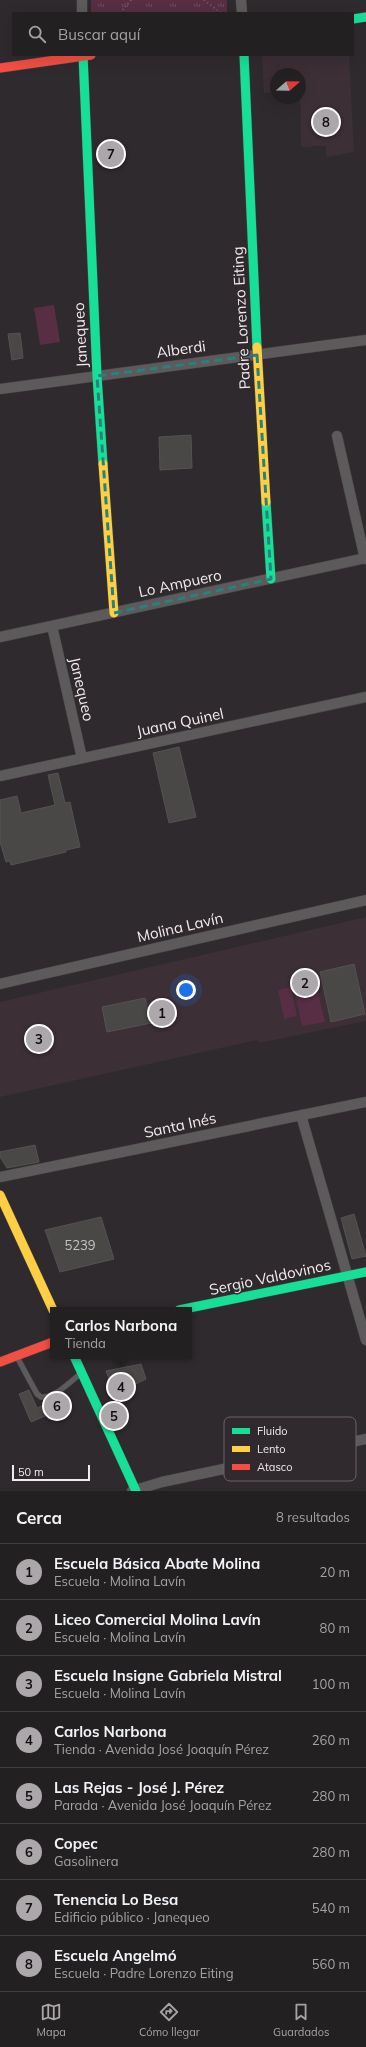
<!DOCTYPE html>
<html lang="es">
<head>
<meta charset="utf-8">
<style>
	:root { --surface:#232022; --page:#2b282a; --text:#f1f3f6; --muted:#a3a3a5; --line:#403e40; --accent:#aca7aa }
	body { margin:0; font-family:Mulish,sans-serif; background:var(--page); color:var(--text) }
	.compass { position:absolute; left:270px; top:68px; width:36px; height:36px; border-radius:50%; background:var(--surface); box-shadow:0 4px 16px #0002; rotate:70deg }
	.scale { position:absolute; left:12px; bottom:10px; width:78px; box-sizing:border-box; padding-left:4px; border:2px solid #f0ebed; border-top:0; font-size:11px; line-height:14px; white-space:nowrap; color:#f0ebed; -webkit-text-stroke:3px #30292d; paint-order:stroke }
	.you { position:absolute; left:186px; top:990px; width:14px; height:14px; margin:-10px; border:3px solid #fff; border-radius:50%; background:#1a73e8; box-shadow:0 0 0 6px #1a73e833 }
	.badge { display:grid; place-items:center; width:26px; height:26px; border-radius:50%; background:var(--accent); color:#111; font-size:13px; font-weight:700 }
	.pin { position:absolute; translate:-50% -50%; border:2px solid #fff; box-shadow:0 1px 4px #0006 }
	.popup { position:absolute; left:50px; top:1307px; width:142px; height:52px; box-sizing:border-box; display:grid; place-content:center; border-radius:0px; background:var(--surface); filter:drop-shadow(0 1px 3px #0005); font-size:13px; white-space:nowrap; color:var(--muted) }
	.popup b { font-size:15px; color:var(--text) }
	.popup::after { content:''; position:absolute; left:50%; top:100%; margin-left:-8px; border:8px solid transparent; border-top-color:var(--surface) }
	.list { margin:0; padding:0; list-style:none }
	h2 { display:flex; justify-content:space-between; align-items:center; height:52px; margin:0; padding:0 16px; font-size:17px }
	h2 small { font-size:13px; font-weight:400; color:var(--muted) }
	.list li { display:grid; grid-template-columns:26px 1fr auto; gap:12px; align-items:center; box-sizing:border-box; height:56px; padding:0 16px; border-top:1px solid var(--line) }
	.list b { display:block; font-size:15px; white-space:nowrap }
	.list p { margin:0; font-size:13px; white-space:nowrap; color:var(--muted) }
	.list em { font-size:13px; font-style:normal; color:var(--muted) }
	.icon { flex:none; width:22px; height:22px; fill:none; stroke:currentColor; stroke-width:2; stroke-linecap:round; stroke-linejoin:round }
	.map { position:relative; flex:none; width:366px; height:1491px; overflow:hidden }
	.search { position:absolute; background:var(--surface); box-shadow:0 4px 16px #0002; left:12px; right:12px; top:12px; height:44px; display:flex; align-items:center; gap:10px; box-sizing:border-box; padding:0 14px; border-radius:0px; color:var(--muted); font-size:15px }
	.sheet { height:500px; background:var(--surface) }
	nav { display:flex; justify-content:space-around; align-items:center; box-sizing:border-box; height:56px; border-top:1px solid var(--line); background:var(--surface); font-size:11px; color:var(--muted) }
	nav a { display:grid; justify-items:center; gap:2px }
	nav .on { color:var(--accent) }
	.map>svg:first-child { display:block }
	.built { fill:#3c2f36 }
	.grass { fill:url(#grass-tufts) }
	.garden { fill:#572e44 }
	.building { fill:#4a4847; stroke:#545252 }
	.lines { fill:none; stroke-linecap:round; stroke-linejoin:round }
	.lane-casing { stroke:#494648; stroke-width:6 }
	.street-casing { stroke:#494648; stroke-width:11 }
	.fast-casing { stroke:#494648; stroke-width:10 }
	.slow-casing { stroke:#494648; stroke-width:10 }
	.jam-casing { stroke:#494648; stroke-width:10 }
	.path { stroke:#696768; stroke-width:2; stroke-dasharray:1 3; stroke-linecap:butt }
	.lane { stroke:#5c5a5b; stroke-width:5 }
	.street { stroke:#5c5a5b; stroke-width:10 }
	.fast { stroke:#16e098; stroke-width:9 }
	.slow { stroke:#ffcf43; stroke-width:9 }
	.jam { stroke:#f24e42; stroke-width:9 }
	.marked { fill:none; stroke:#26827b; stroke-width:3; stroke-dasharray:8 5; stroke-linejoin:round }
	.labels { text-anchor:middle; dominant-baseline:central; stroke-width:3; stroke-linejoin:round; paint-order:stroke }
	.number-label { font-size:13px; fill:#c6c2c4 }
	.street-label { font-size:15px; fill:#f0ebed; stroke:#30292d }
	.key { fill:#30292d; stroke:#6a6367; stroke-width:1 }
	.key-label { font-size:11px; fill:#f0ebed }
</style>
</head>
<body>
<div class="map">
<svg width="366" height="1491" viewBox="0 0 366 1491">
	<defs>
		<pattern id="grass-tufts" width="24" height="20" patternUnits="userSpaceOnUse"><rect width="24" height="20" fill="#572e44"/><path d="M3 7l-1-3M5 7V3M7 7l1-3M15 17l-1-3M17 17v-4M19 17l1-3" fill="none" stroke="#6f4c5f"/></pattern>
	</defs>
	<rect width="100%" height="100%" fill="#2f2a2d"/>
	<path class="built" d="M 262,55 L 349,55 L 354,152 L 326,157 L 326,146 L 301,147 L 300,74 L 276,74 L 276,92 L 264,93 Z
		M 366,917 L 366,1021 L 259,1043 L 257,1040 L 0,1097 L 0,1002 Z"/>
	<path class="grass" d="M 91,0 L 227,0 L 227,13 L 91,13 Z"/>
	<path class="garden" d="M 54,305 L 60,342 L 40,345 L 34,308 Z
		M 314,974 L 325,1022 L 302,1026 L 292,979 Z
		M 291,987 L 297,1016 L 284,1019 L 278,990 Z"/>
	<path class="building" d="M 20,333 L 23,358 L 12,360 L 8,334 Z
		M 191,435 L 192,468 L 160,470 L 159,437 Z
		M 179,747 L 196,817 L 169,823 L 153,753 Z
		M 58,773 L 65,803 L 70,802 L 80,847 L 66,850 L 66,852 L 11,865 L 10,861 L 6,862 L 0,842 L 0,800 L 17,796 L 21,813 L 55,805 L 48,775 Z
		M 354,964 L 365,1014 L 331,1022 L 320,972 Z
		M 145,998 L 151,1023 L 107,1032 L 102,1007 Z
		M 35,1145 L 39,1162 L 7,1168 L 0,1157 L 0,1152 Z
		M 354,1214 L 366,1256 L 352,1259 L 341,1218 Z
		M 101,1217 L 114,1259 L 60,1272 L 45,1230 Z
		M 141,1364 L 146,1379 L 115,1394 L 106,1371 Z
		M 29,1390 L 37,1408 L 66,1395 L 71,1406 L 48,1417 L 47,1415 L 31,1422 L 19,1394 Z"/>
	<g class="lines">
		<defs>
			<path id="lane" d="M 17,1357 L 37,1394 L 41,1397 C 55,1398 70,1382 80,1374"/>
			<path id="street" d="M 82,0 L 82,13
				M 241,0 L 242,13
				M 0,389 L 366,340
				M 337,436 L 365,559
				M 52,626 L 82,758
				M 0,637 L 366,558
				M 0,776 L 366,697
				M 0,984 L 366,900
				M 301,1115 L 366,1340
				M 0,1177 L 366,1102
				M 132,1491 L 162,1482 L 366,1439"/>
			<path id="fast" d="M 353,19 L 366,17
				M 83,55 L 97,376 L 103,464
				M 244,55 L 257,347
				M 266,502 L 271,579
				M 179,1310 L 366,1272
				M 74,1356 L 136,1491"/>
			<path id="slow" d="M 257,347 L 266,502
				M 103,464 L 114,613
				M 0,1195 L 53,1310"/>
			<path id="jam" d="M 0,68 L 91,55
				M 0,1362 L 53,1342"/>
		</defs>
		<use href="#lane" class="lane-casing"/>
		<use href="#street" class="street-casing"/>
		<use href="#fast" class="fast-casing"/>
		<use href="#slow" class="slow-casing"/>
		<use href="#jam" class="jam-casing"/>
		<path class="path" d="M 204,0 L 221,13
			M 120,13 L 131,0"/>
		<use href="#lane" class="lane"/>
		<use href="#street" class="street"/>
		<use href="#fast" class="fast"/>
		<use href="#slow" class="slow"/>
		<use href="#jam" class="jam"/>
	</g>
	<path class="marked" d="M 257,355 L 271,579 L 114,613 L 97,376 Z"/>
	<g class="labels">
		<g class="number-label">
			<text x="80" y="1245">5239</text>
		</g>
		<g class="street-label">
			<text transform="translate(241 318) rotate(-93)">Padre Lorenzo Eiting</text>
			<text transform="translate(80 335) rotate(-93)">Janequeo</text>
			<text transform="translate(181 349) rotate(-8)">Alberdi</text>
			<text transform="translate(180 583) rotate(-12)">Lo Ampuero</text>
			<text transform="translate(82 689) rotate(77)">Janequeo</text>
			<text transform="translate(180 722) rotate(-12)">Juana Quinel</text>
			<text transform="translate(180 927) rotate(-13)">Molina Lavín</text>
			<text transform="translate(180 1125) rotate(-12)">Santa Inés</text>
			<text transform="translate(270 1277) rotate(-12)">Sergio Valdovinos</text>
		</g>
	</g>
	<rect x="224" y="1417" width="132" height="64" rx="6" class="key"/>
	<rect x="232" y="1428" width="18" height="6" fill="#16e098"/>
	<rect x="232" y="1446" width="18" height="6" fill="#ffcf43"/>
	<rect x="232" y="1464" width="18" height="6" fill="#f24e42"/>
	<g class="key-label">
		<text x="257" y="1435">Fluido</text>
		<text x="257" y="1453">Lento</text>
		<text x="257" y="1471">Atasco</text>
	</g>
</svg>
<svg class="compass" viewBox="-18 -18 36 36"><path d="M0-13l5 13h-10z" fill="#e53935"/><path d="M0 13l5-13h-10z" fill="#a3a3a5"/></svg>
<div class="scale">50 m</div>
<div class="you"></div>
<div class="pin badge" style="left:162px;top:1013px">1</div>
<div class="pin badge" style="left:305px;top:983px">2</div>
<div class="pin badge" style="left:39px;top:1039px">3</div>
<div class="pin badge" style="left:121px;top:1387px">4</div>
<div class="popup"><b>Carlos Narbona</b>Tienda</div>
<div class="pin badge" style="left:114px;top:1416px">5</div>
<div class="pin badge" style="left:57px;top:1406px">6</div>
<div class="pin badge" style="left:111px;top:154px">7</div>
<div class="pin badge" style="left:326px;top:122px">8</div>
<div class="search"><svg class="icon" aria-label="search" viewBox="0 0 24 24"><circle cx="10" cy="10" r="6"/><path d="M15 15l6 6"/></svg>Buscar aquí</div>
</div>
<section class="sheet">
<h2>Cerca<small>8 resultados</small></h2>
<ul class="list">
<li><span class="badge">1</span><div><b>Escuela Básica Abate Molina</b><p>Escuela · Molina Lavín</p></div><em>20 m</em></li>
<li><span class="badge">2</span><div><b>Liceo Comercial Molina Lavín</b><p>Escuela · Molina Lavín</p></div><em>80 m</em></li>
<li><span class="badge">3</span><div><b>Escuela Insigne Gabriela Mistral</b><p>Escuela · Molina Lavín</p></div><em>100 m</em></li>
<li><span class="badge">4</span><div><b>Carlos Narbona</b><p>Tienda · Avenida José Joaquín Pérez</p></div><em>260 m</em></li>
<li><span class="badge">5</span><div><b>Las Rejas - José J. Pérez</b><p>Parada · Avenida José Joaquín Pérez</p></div><em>280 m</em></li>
<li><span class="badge">6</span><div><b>Copec</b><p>Gasolinera</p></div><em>280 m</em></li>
<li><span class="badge">7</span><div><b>Tenencia Lo Besa</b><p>Edificio público · Janequeo</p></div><em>540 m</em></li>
<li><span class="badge">8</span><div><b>Escuela Angelmó</b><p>Escuela · Padre Lorenzo Eiting</p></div><em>560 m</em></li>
</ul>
</section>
<nav>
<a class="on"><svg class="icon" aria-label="map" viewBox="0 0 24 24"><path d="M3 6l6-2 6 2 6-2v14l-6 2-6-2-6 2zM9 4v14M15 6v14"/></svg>Mapa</a>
<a><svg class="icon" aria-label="directions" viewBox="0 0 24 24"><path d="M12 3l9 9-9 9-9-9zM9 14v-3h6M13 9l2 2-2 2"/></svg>Cómo llegar</a>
<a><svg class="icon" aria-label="saved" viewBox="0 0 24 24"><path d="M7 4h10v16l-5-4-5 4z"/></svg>Guardados</a>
</nav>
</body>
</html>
